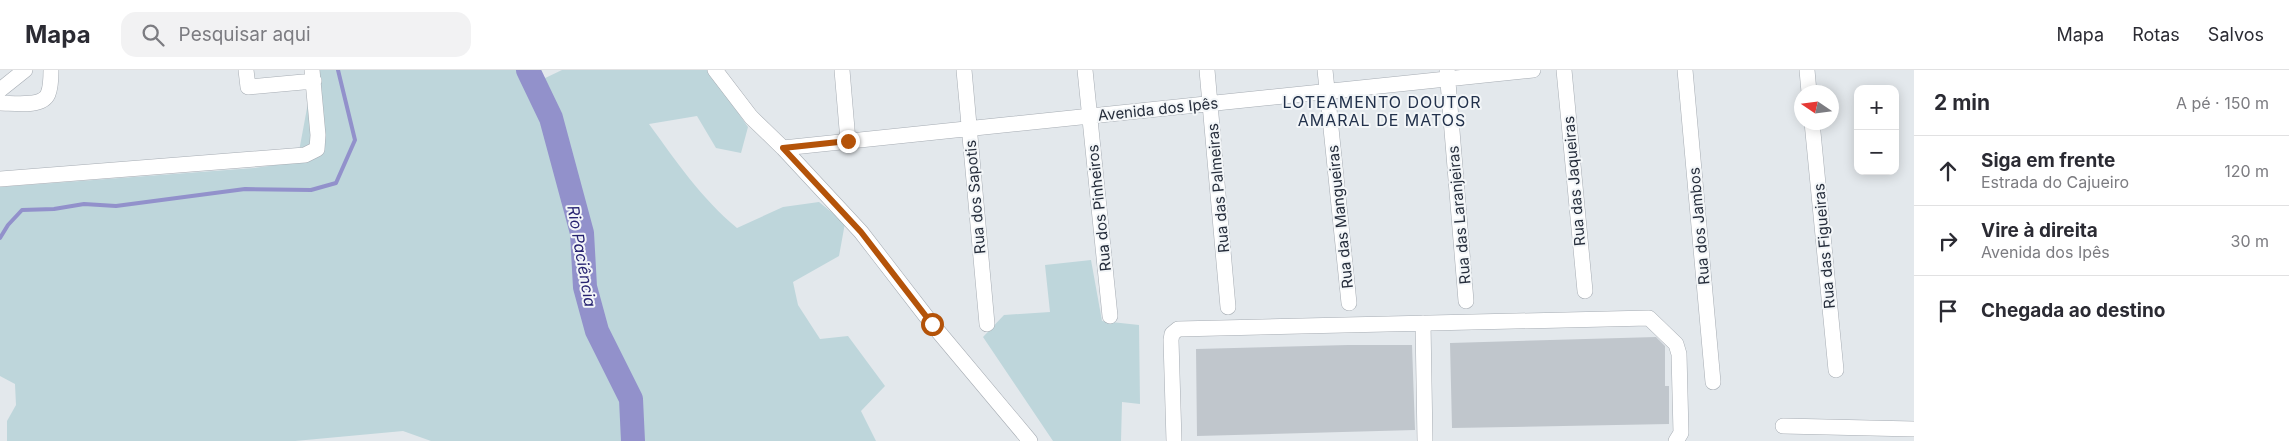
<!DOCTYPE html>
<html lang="pt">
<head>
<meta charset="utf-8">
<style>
	:root { --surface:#fff; --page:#f2f2f3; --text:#2b2b33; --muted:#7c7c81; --line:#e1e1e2 }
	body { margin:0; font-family:Inter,sans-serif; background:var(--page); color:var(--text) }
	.controls { position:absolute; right:15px; top:15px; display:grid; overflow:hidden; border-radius:10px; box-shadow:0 2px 12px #0003 }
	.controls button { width:45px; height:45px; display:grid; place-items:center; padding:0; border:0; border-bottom:1px solid var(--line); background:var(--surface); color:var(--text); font:25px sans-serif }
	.compass { position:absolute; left:1794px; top:15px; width:45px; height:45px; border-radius:50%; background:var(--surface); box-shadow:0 2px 12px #0003; rotate:283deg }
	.stop { position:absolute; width:15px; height:15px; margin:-11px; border:4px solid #b45309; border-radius:50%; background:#fff }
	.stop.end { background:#b45309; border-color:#fff; box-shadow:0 1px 5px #0008 }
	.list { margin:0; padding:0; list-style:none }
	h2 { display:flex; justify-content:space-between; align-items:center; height:65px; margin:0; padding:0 20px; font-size:21px }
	h2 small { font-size:16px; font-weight:400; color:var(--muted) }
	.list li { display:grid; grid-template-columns:32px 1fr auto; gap:15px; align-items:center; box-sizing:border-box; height:70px; padding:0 20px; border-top:1px solid var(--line) }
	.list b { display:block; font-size:19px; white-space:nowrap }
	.list p { margin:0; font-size:16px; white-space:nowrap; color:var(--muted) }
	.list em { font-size:16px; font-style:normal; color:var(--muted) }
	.icon { flex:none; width:28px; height:28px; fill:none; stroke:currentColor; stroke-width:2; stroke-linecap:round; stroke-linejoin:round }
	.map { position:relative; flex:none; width:1914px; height:371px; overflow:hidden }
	header { display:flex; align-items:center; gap:30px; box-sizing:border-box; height:70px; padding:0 25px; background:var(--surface); border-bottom:1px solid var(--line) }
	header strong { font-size:24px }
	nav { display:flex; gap:28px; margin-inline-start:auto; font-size:18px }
	.search { width:350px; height:45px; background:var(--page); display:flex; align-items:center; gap:12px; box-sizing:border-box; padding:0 18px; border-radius:15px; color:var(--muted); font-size:19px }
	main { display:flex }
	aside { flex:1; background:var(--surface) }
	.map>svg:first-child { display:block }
	.green { fill:#bed6db }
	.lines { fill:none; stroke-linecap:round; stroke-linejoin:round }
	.stream { stroke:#9291cb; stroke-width:4 }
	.river { stroke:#9291cb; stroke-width:24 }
	.building { fill:#c0c6cc }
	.minor-casing { stroke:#a6acb3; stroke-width:16 }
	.minor { stroke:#fff; stroke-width:15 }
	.route { stroke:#b45309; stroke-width:6 }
	.labels { text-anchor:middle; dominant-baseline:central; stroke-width:4; stroke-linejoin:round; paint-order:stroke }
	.street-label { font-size:15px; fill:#252d3b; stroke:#f3f6f8 }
	.neighbourhood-label { font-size:16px; letter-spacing:1px; fill:#22314b; stroke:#f3f6f8 }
	.water-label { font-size:16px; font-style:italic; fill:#282471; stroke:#f3f6f8 }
</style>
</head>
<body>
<header>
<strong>Mapa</strong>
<div class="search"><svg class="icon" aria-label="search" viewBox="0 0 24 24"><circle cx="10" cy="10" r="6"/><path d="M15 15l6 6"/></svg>Pesquisar aqui</div>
<nav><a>Mapa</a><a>Rotas</a><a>Salvos</a></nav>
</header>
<main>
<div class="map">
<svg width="1914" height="371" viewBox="0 0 1914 371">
	<rect width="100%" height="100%" fill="#e3e8ec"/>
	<path class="green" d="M 306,0 L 536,0 L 541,10 L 562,0 L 708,0 L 748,57 L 741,83 L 716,78 L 697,46 L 649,54 C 676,91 701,128 737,158 L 783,137 L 819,132 L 845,153 L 839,186 L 793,212 L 798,235 L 820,269 L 848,266 L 885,316 L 861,341 L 876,371 L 431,371 L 403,361 L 295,371 L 7,371 L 7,351 L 16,335 L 15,314 L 0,306 L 0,117 L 254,98 L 297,92 L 310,22 Z
		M 1091,190 L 1102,251 L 1139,255 L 1140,334 L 1122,332 L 1121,371 L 1053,371 L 983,267 L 1004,245 L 1050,242 L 1045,195 Z"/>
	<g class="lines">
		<path class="stream" d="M 0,168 L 8,155 L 22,140 L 54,139 L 84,134 L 116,136 L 245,119 L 311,120 L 336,113 L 355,70 L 338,0"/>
		<path class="river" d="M 528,0 L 551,48 L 582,163 L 585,217 L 597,261 L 631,329 L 633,371"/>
	</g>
	<path class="building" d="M 1656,267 L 1665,276 L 1665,316 L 1669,316 L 1669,354 L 1452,358 L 1450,273 Z
		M 1348,275 L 1412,275 L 1415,360 L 1197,366 L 1196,279 Z"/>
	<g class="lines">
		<defs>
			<path id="minor" d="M 246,0 L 248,17 L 314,11
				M 715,0 L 751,47 L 783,78 L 861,162 L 932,254 L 1030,371
				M 842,0 L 848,71
				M 964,0 L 987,254
				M 1085,0 L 1110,246
				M 1207,0 L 1228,237
				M 1325,0 L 1349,233
				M 1447,0 L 1466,231
				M 1564,0 L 1585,221
				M 1685,0 L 1713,312
				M 1807,0 L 1809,22
				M 0,20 L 25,0
				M 0,33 C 13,33 42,38 48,24 C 51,17 51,7 51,0
				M 1812,52 L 1836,300
				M 783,78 L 1533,0
				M 0,109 L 305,85 L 317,79 L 318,65 L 312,0
				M 1423,253 L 1425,371
				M 1783,356 L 1914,359
				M 1174,371 L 1171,270 L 1172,264 L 1178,259 L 1649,248 L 1676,274 L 1679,284 L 1681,363 L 1676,371"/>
		</defs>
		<use href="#minor" class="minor-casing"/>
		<use href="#minor" class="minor"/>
	</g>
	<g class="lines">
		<path class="route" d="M 848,71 L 783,78 L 861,162 L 932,254"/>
	</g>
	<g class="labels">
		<g class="street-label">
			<text transform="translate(1158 39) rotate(-6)">Avenida dos Ipês</text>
			<text transform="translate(1574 111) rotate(-95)">Rua das Jaqueiras</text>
			<text transform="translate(1218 118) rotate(-95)">Rua das Palmeiras</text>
			<text transform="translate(975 127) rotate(-95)">Rua dos Sapotis</text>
			<text transform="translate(1099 138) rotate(-96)">Rua dos Pinheiros</text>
			<text transform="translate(1459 145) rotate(-95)">Rua das Laranjeiras</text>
			<text transform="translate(1340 147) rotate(-96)">Rua das Mangueiras</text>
			<text transform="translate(1699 156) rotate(-95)">Rua dos Jambos</text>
			<text transform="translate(1824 176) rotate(-95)">Rua das Figueiras</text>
		</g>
		<g class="neighbourhood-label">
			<text x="1382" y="32">LOTEAMENTO DOUTOR<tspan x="1382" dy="18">AMARAL DE MATOS</tspan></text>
		</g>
		<g class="water-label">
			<text transform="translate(582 186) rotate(80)">Rio Paciência</text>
		</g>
	</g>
</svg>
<div class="controls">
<button>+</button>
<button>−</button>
</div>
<svg class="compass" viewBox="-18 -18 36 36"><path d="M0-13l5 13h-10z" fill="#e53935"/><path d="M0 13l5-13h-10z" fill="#7c7c81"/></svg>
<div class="stop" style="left:932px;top:254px"></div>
<div class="stop end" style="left:848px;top:71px"></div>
</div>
<aside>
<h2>2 min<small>A pé · 150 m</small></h2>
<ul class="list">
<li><svg class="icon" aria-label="ahead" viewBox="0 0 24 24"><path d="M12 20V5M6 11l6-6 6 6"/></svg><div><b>Siga em frente</b><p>Estrada do Cajueiro</p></div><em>120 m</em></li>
<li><svg class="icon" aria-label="right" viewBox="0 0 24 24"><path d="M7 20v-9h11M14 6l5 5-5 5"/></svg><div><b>Vire à direita</b><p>Avenida dos Ipês</p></div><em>30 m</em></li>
<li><svg class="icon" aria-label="arrive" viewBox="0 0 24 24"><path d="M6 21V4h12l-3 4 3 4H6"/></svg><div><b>Chegada ao destino</b></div></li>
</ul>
</aside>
</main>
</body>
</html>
